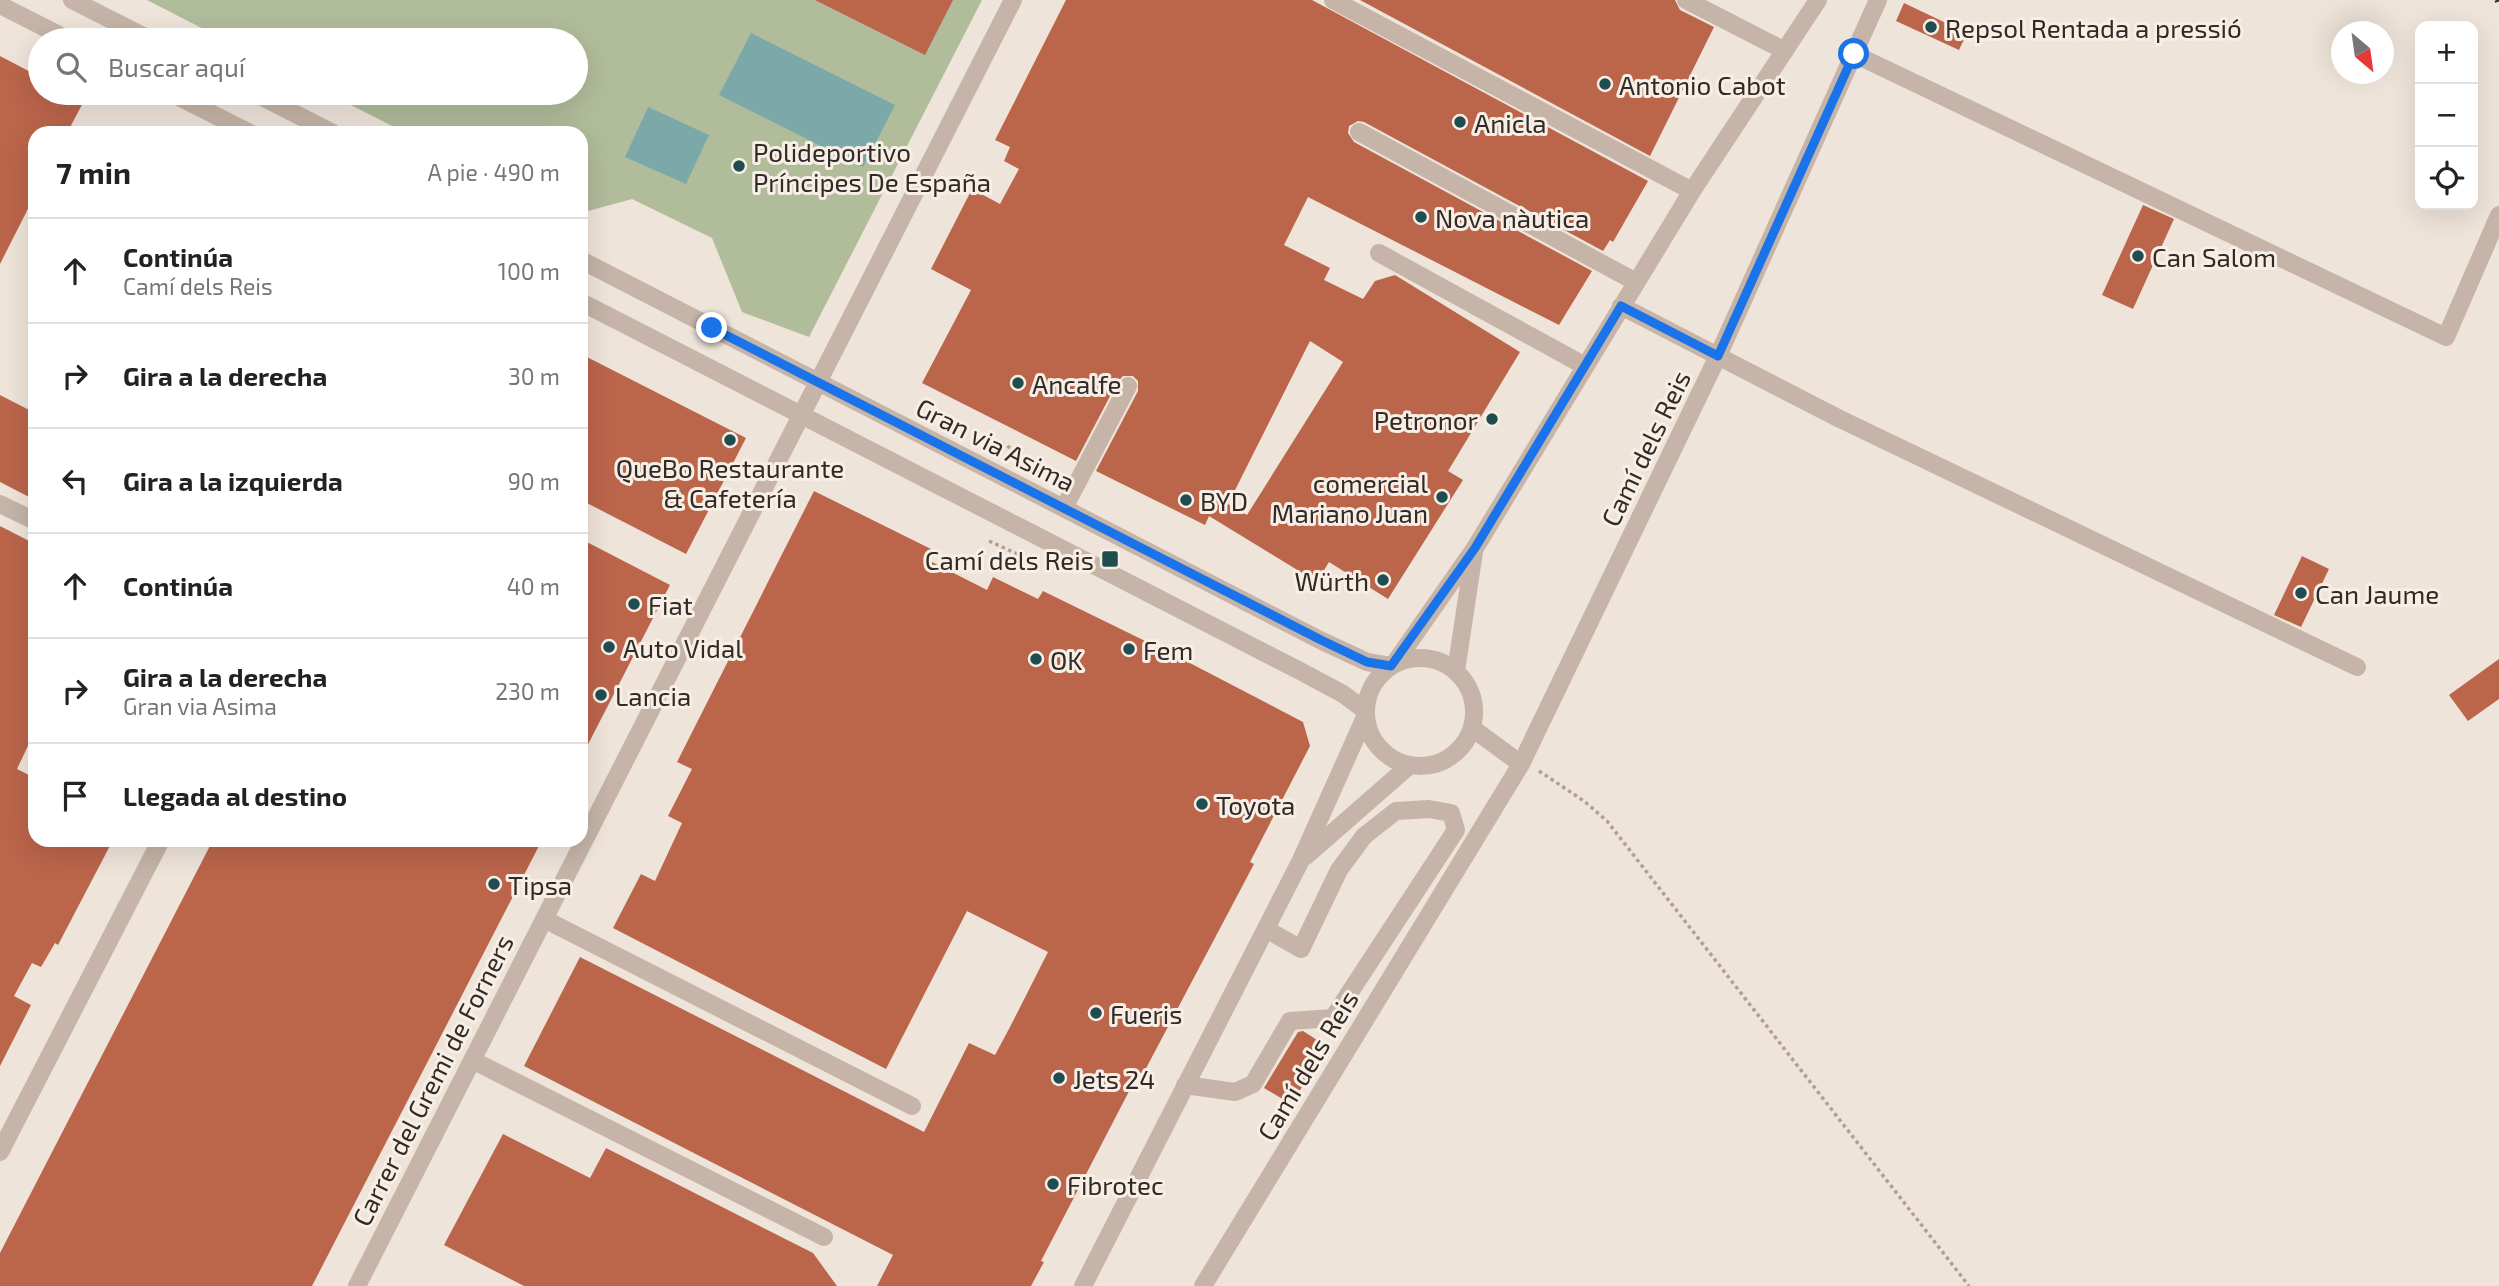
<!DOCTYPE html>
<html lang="es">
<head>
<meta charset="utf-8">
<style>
	:root { --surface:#fff; --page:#f6f6f6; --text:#222; --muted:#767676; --line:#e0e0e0 }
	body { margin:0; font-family:"Exo 2",sans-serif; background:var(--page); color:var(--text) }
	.controls { position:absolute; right:21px; top:21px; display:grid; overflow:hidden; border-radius:14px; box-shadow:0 7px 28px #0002 }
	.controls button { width:63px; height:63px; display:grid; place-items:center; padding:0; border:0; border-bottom:2px solid var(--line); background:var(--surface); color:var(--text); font:35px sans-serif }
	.compass { position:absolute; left:2331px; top:21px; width:63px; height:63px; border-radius:50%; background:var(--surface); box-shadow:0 7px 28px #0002; rotate:151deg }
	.stop { position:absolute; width:21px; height:21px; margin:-16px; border:5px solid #1a73e8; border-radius:50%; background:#fff }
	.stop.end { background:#1a73e8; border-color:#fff; box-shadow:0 2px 7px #0008 }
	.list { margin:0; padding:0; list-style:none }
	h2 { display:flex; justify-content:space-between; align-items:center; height:91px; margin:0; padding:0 28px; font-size:30px }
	h2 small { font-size:23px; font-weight:400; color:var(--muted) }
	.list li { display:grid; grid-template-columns:46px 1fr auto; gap:21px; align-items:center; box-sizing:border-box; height:105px; padding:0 28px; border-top:2px solid var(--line) }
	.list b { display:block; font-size:26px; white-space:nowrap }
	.list p { margin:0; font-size:23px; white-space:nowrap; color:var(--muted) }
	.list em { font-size:23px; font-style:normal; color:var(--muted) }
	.icon { flex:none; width:38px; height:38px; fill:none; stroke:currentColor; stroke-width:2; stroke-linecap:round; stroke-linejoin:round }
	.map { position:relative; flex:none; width:2499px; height:1286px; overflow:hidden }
	.search { position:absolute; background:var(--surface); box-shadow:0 7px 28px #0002; left:28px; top:28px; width:560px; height:77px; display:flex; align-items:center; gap:18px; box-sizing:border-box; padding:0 24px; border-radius:38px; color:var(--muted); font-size:26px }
	.panel { position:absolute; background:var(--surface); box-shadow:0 7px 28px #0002; left:28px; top:126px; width:560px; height:721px; border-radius:21px }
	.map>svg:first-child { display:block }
	.green { fill:#b1bc9b }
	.water { fill:#7ba8a9 }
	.building { fill:#bb654b; fill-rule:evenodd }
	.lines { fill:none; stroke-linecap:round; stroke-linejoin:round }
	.path { stroke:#b19f91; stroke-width:3.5; stroke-dasharray:3.5 3.5; stroke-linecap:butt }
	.minor { stroke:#c5b4a7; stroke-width:18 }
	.rail { stroke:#322a27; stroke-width:5; stroke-dasharray:2 5; stroke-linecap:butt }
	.route { stroke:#1a73e8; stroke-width:9 }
	.poi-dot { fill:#204d50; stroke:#f7efe5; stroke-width:2.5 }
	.labels { text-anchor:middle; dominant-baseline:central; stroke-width:6; stroke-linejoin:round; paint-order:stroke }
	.poi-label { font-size:26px; fill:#322a27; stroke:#f7efe5; text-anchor:start }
	.street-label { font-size:26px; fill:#322a27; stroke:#f7efe5 }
</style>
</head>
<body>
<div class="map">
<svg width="2499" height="1286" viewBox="0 0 2499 1286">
	<rect width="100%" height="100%" fill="#efe4da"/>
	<path class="green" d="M 147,0 L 982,0 L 809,337 L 742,312 L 712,238 L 632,199 L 581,213 L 581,133 L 406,133 L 327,93 L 576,93 L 576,40 L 225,40 Z"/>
	<path class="water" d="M 751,33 L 895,105 L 863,167 L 719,95 Z
		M 648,107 L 709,135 L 686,184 L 625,157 Z"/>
	<path class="building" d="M 815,0 L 953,0 L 925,55 Z
		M 1066,0 L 1312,0 L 1648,181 L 1613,242 L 1610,240 L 1603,251 L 1364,122 L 1358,121 L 1349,126 L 1348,133 L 1354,142 L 1592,271 L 1559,325 L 1308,197 L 1284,245 L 1330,268 L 1324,280 L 1363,299 L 1375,281 L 1395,275 L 1520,352 L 1448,471 L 1463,480 L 1388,599 L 1329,562 L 1317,582 L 1209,516 L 1205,525 L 1096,471 L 1138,391 L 1138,381 L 1133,376 L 1123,376 L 1118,381 L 1076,461 L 922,383 L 971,290 L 931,269 L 972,189 L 1000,204 L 1019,169 L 1004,161 L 1010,147 L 995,140 ZM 1310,341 L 1343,362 L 1247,515 L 1228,504 Z
		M 1360,0 L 1675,0 L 1680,10 L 1714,27 L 1650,156 Z
		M 1904,3 L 1967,33 L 1959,50 L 1896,21 Z
		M 0,56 L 40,77 L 40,93 L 72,93 L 85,99 L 67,133 L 35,133 L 35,195 L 0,264 Z
		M 2143,205 L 2174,219 L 2133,309 L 2102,295 Z
		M 581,354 L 746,438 L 686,554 L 581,500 Z
		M 0,395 L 35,413 L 35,500 L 0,482 Z
		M 814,491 L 933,550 L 928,560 L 987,590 L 993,577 L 1038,599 L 1043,591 L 1186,661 L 1303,722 L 1310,746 L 1250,862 L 1254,864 L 1143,1074 L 1139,1072 L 1041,1261 L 1044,1262 L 1031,1286 L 877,1286 L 893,1255 L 524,1066 L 580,957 L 924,1132 L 969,1043 L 995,1055 L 1010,1027 L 1048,952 L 967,911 L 886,1069 L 613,928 L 641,874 L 655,881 L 682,823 L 668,816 L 692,769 L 677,762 Z
		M 0,526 L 35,544 L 35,731 L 17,769 L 35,778 L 35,840 L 113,840 L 58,945 L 55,943 L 41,967 L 32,963 L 14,996 L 31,1005 L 0,1066 Z
		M 581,539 L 670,585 L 581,758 Z
		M 2302,556 L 2329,569 L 2301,627 L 2274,615 Z
		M 2499,659 L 2499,699 L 2468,721 L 2449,695 Z
		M 213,840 L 542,840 L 312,1286 L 0,1286 L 0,1253 Z
		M 1303,1031 L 1328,1047 L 1291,1104 L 1264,1088 L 1298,1032 Z
		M 503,1134 L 590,1178 L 606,1148 L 813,1253 L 837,1286 L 524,1286 L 444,1245 Z"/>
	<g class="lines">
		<path class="path" d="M 1001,443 L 1038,462
			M 989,541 L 1024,557
			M 1539,771 L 1584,801 L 1607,821 L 1969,1286"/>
		<path class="minor" d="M 72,0 L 151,40
			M 1333,0 L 1692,191
			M 1686,0 L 1785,51
			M 0,5 L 69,40
			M 1854,54 L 2446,337 L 2499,215
			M 171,93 L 250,133
			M 254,93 L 333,133
			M 1359,132 L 1636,282
			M 1379,253 L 1585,366
			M 581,260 L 1322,641 L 1367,662 L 1391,666
			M 581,302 L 1302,672 L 1343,694 L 1366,711
			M 1621,306 L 1840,419 L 2357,667
			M 0,504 L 35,521
			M 1064,508 L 1128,386
			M1366 712a54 54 0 1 1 108 0a54 54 0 1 1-108 0Z
			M 1394,664 L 1475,548 L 1692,191 L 1818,0
			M 1456,671 L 1474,552
			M 1521,764 L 1718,356 L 1878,0
			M 1306,856 L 1410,765
			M 544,919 L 912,1106
			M 472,1060 L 824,1237
			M 1185,1085 L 1235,1092 L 1253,1084 L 1290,1021 L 1333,1018 L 1456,830 L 1451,813 L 1429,809 L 1396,811 L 1364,836 L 1339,870 L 1301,949 L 1266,929
			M 0,1152 L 161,840
			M 357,1286 L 1013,0
			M 1083,1286 L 1301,860 L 1366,715
			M 1203,1286 L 1521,764 L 1472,728"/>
		<path class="rail" d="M 2497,0 L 2499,6"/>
	</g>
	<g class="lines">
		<path class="route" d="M 712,328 L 1321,640 L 1367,662 L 1391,666 L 1475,548 L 1621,306 L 1718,356 L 1854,54"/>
	</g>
	<g class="poi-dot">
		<circle cx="1931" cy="27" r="7"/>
		<circle cx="1605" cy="84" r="7"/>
		<circle cx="1460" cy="122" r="7"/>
		<circle cx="739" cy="166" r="7"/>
		<circle cx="1421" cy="217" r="7"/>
		<circle cx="2138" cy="256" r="7"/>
		<circle cx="1018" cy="383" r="7"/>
		<circle cx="1492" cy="419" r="7"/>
		<circle cx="730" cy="440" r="7"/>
		<circle cx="1442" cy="497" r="7"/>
		<circle cx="1186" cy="500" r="7"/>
		<rect x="1101" y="550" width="18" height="18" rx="3.5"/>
		<circle cx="1383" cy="580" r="7"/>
		<circle cx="2301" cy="593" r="7"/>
		<circle cx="634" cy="604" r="7"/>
		<circle cx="609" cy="647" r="7"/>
		<circle cx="1129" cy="649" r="7"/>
		<circle cx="1036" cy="659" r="7"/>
		<circle cx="601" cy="695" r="7"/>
		<circle cx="1202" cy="804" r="7"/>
		<circle cx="494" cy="884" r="7"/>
		<circle cx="1096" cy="1013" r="7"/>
		<circle cx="1059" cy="1078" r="7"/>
		<circle cx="1053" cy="1184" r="7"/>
	</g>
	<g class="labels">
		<g class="poi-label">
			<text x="1945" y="27">Repsol Rentada a pressió</text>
			<text x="1619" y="84">Antonio Cabot</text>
			<text x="1474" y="122">Anicla</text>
			<text x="753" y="151">Polideportivo<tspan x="753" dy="30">Príncipes De España</tspan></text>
			<text x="1435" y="217">Nova nàutica</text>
			<text x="2152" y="256">Can Salom</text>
			<text x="1032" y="383">Ancalfe</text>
			<text x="1478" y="419" text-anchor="end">Petronor</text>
			<text x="730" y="467" text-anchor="middle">QueBo Restaurante<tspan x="730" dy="30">&amp; Cafetería</tspan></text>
			<text x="1428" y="482" text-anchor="end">comercial<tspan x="1428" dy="30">Mariano Juan</tspan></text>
			<text x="1200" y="500">BYD</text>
			<text x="1094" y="559" text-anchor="end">Camí dels Reis</text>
			<text x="1369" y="580" text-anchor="end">Würth</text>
			<text x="2315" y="593">Can Jaume</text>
			<text x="648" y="604">Fiat</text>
			<text x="623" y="647">Auto Vidal</text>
			<text x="1143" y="649">Fem</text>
			<text x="1050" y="659">OK</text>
			<text x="615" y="695">Lancia</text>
			<text x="1216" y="804">Toyota</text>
			<text x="508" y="884">Tipsa</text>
			<text x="1110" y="1013">Fueris</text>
			<text x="1073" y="1078">Jets 24</text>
			<text x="1067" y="1184">Fibrotec</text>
		</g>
		<g class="street-label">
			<text transform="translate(996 444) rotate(27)">Gran via Asima</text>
			<text transform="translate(1645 448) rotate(-64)">Camí dels Reis</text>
			<text transform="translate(1307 1065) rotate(-59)">Camí dels Reis</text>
			<text transform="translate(432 1080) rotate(-63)">Carrer del Gremi de Forners</text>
		</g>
	</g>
</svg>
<div class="controls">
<button>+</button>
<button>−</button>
<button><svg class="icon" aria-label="locate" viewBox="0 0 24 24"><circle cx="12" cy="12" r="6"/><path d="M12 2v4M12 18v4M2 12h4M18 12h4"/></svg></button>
</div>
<svg class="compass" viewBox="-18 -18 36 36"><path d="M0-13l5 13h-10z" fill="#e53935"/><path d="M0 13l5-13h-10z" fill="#767676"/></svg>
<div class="stop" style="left:1854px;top:54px"></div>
<div class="stop end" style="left:712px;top:328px"></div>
<div class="search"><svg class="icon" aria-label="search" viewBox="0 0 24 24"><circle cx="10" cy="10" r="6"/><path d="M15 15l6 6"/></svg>Buscar aquí</div>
<section class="panel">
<h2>7 min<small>A pie · 490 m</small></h2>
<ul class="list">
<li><svg class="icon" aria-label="ahead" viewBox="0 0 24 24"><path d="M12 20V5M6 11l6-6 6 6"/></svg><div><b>Continúa</b><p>Camí dels Reis</p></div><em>100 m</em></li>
<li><svg class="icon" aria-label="right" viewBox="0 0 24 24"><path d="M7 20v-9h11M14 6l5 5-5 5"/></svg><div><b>Gira a la derecha</b></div><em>30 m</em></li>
<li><svg class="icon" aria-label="left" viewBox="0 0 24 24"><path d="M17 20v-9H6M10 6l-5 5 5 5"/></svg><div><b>Gira a la izquierda</b></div><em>90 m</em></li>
<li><svg class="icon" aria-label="ahead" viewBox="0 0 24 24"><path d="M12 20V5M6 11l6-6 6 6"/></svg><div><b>Continúa</b></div><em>40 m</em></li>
<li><svg class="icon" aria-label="right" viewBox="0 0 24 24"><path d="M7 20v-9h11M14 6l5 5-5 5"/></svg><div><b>Gira a la derecha</b><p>Gran via Asima</p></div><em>230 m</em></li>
<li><svg class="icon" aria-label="arrive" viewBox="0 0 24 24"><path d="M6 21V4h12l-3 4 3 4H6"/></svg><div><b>Llegada al destino</b></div></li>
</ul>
</section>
</div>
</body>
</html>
